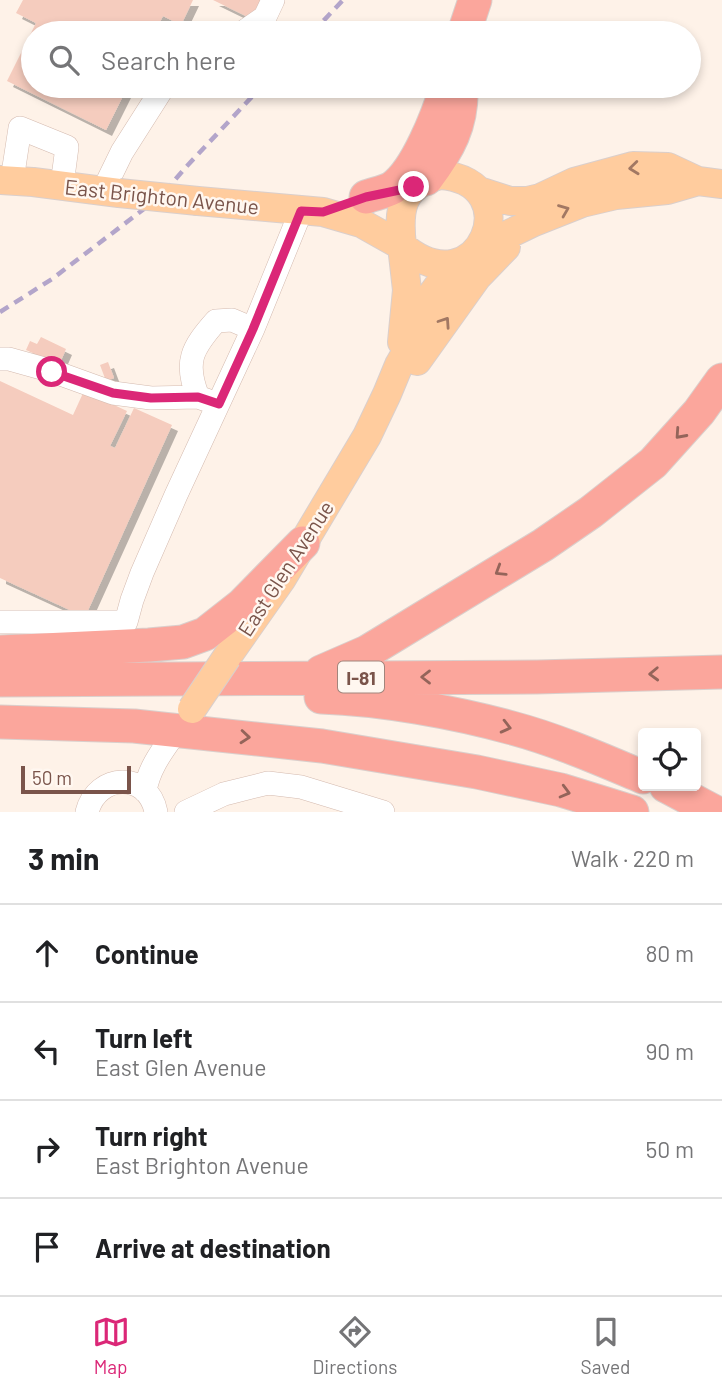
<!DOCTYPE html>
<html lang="en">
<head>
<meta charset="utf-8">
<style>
	:root { --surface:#fff; --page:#f2f2f2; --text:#202124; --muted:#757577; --line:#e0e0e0; --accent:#db2777 }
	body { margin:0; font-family:Barlow,sans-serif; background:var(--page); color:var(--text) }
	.controls { position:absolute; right:21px; bottom:21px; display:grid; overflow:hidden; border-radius:7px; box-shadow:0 4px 10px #0003 }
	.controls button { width:63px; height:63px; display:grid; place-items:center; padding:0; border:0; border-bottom:2px solid var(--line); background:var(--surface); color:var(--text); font:35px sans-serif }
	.scale { position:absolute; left:21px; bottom:18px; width:110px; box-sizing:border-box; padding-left:7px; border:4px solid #7a544a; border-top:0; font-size:19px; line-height:24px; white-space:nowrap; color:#7a544a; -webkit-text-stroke:5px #fff7f0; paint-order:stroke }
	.stop { position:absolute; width:21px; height:21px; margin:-16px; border:5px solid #db2777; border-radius:50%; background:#fff }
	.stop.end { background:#db2777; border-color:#fff; box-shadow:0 2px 7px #0008 }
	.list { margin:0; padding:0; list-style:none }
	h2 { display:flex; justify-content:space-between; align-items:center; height:91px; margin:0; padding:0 28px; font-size:30px }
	h2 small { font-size:23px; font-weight:400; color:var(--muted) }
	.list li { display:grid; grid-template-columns:46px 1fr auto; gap:21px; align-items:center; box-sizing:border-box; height:98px; padding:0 28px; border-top:2px solid var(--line) }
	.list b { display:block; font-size:26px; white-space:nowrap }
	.list p { margin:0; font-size:23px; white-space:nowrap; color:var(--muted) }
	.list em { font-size:23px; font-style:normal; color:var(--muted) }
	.icon { flex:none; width:38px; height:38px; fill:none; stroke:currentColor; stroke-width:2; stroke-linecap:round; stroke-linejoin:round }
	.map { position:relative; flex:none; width:722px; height:812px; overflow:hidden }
	.search { position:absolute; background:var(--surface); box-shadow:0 4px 10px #0003; left:21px; right:21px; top:21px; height:77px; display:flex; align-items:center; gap:18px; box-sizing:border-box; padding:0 24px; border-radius:38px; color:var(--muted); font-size:26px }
	.sheet { height:483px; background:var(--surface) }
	nav { display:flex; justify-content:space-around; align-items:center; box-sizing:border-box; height:98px; border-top:2px solid var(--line); background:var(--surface); font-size:19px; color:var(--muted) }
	nav a { display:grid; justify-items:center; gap:4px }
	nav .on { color:var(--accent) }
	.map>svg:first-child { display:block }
	.building { fill:#f5ccbe; filter:url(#shadow) }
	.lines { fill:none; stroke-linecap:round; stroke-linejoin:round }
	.minor-casing { stroke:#d4baaf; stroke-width:24 }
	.major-casing { stroke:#dacfcc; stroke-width:30 }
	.highway-casing { stroke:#dacfcc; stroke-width:35 }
	.minor { stroke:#fff; stroke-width:23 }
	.major { stroke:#ffcc9e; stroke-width:28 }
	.highway { stroke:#fba69c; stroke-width:33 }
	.rail { stroke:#b3a5ca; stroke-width:4.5; stroke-dasharray:10 7; stroke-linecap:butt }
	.major-bridge-casing { stroke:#dacfcc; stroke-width:30; stroke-linecap:butt }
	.major-bridge { stroke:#ffcc9e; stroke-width:28 }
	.oneway { stroke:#a27863 }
	.oneway2 { stroke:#94645a }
	.route { stroke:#db2777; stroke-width:9 }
	.labels { text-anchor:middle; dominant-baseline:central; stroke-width:5; stroke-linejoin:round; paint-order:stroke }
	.shield { fill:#fff7f0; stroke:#a2857c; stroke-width:2 }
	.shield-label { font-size:19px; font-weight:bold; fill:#7a544a }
	.street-label { font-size:21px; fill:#7a544a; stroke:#fff7f0 }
</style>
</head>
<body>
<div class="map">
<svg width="722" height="812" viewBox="0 0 722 812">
	<defs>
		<filter id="shadow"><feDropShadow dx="6" dy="6" stdDeviation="0" flood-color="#0004"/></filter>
	</defs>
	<rect width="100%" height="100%" fill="#fef2e8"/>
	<path class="building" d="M 23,0 L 193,0 L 181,25 L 163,16 L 154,33 L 33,33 L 33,86 L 128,86 L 106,130 L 7,81 L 36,23 L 16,13 Z
		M 213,0 L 262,0 L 252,19 Z
		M 41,337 L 66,349 L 59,365 L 26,350 L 30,341 L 37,344 Z
		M 108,362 L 114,378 L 106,381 L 100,365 Z
		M 0,381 L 73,415 L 84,391 L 127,411 L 110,446 L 115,448 L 134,408 L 172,425 L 85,617 L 0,578 Z"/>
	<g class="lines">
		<defs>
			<path id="minor" d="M 242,33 L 265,17 L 273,0
				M 12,180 L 20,128 L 67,147 L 62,185
				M 103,191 L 122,152 L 164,86
				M 0,359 L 9,359 L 52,371 L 113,393 L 151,398 L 198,397
				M 209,401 L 198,397 C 184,362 192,348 216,321 L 232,320 L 253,329
				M 0,622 L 126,622 L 132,600 L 142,573 L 176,495 L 253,329 L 301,211
				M 145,791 C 149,767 163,750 177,730
				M 87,812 C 97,773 148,771 156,812
				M 186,812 L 224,794 L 268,783 L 301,787 L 383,812"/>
			<path id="major" d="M 440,175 C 531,181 480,312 402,246 C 398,210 400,186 440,175 Z
				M 0,180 L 33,182 L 119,193
				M 479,191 L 510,201 L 527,201 L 540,198 L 574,182 L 633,166 L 668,167 L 698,181
				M 198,201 L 323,212 L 361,223 L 402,246 L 407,290 L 402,342
				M 480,248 L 534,222 L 582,203 L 616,195 L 667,190 L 698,181 L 722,184
				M 417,361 L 477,277 L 506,247
				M 227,657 L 281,580 L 367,436 L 387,394 L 399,365 L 418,332 L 422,316 L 433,293 L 454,264"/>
			<path id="highway" d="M 464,33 L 475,0
				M 426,179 C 448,150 463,124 461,86
				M 366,197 C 374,194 385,192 392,188 C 417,171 438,114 447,86
				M 0,652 L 149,645 L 183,642 L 205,634 L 242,605 L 303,543
				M 321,672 L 367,652 L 543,545 L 591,512 L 653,463 L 699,412 L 722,380
				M 0,680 L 537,677 L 722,672
				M 321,697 C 381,699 454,712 512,728 C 557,740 600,759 643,777
				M 0,722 L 134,726 L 322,746 L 477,772 L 561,790 L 632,812
				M 666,786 L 715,812"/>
		</defs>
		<use href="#minor" class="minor-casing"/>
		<use href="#major" class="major-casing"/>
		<use href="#highway" class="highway-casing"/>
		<use href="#minor" class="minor"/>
		<use href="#major" class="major"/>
		<use href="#highway" class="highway"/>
		<path class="rail" d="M 312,33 L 343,0
			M 0,312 L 52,279 L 161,196 L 186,167 L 262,86"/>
		<defs>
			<path id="major-bridge" d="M 119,193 L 198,201
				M 192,709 L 227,657"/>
		</defs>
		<use href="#major-bridge" class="major-bridge-casing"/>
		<use href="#major-bridge" class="major-bridge"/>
	</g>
	<defs><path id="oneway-chevron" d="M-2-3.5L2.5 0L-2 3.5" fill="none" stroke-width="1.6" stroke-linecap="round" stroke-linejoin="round" transform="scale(1.75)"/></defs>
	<g class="oneway">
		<use href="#oneway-chevron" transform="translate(634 168) rotate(174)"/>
		<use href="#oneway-chevron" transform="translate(564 210) rotate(-22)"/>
		<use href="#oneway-chevron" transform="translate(445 322) rotate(-56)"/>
	</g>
	<g class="oneway2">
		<use href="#oneway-chevron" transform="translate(680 434) rotate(132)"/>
		<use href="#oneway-chevron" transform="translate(500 571) rotate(148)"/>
		<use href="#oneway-chevron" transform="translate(654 674) rotate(178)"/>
		<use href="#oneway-chevron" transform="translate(426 677) rotate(180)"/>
		<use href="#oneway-chevron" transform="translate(506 727) rotate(14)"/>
		<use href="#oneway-chevron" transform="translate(245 737) rotate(5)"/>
		<use href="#oneway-chevron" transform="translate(565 792) rotate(15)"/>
	</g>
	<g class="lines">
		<path class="route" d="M 52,372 L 113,393 L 151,398 L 198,397 L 219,404 L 253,329 L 301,211 L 323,212 L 366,197 L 414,187"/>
	</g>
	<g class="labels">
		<rect class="shield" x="338" y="661.5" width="46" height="31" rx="5"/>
		<g class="shield-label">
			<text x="361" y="677">I-81</text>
		</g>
		<g class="street-label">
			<text transform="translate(162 196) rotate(6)">East Brighton Avenue</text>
			<text transform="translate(285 568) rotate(-57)">East Glen Avenue</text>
		</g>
	</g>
</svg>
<div class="controls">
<button><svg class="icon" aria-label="locate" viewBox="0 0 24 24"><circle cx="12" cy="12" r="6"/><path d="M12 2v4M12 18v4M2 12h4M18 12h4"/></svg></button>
</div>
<div class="scale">50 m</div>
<div class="stop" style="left:52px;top:372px"></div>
<div class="stop end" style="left:414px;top:187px"></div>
<div class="search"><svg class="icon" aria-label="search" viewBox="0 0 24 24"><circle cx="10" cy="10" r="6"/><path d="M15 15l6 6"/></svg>Search here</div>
</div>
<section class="sheet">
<h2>3 min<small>Walk · 220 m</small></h2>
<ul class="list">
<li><svg class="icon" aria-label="ahead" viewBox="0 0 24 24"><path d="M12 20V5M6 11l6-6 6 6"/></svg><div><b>Continue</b></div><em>80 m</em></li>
<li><svg class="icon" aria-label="left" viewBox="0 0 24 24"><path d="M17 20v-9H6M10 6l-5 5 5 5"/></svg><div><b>Turn left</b><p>East Glen Avenue</p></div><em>90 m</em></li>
<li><svg class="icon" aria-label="right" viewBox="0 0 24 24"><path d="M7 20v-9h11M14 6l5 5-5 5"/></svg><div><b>Turn right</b><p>East Brighton Avenue</p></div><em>50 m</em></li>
<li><svg class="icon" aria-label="arrive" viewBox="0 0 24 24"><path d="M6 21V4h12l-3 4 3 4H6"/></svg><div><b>Arrive at destination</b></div></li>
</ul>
</section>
<nav>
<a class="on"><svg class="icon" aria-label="map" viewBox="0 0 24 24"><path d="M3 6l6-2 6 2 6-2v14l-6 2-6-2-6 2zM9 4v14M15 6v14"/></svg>Map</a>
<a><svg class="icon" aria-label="directions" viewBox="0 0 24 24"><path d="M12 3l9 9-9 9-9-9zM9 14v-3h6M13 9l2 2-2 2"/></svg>Directions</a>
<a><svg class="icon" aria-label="saved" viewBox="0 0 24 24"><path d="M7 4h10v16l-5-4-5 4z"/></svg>Saved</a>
</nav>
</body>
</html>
